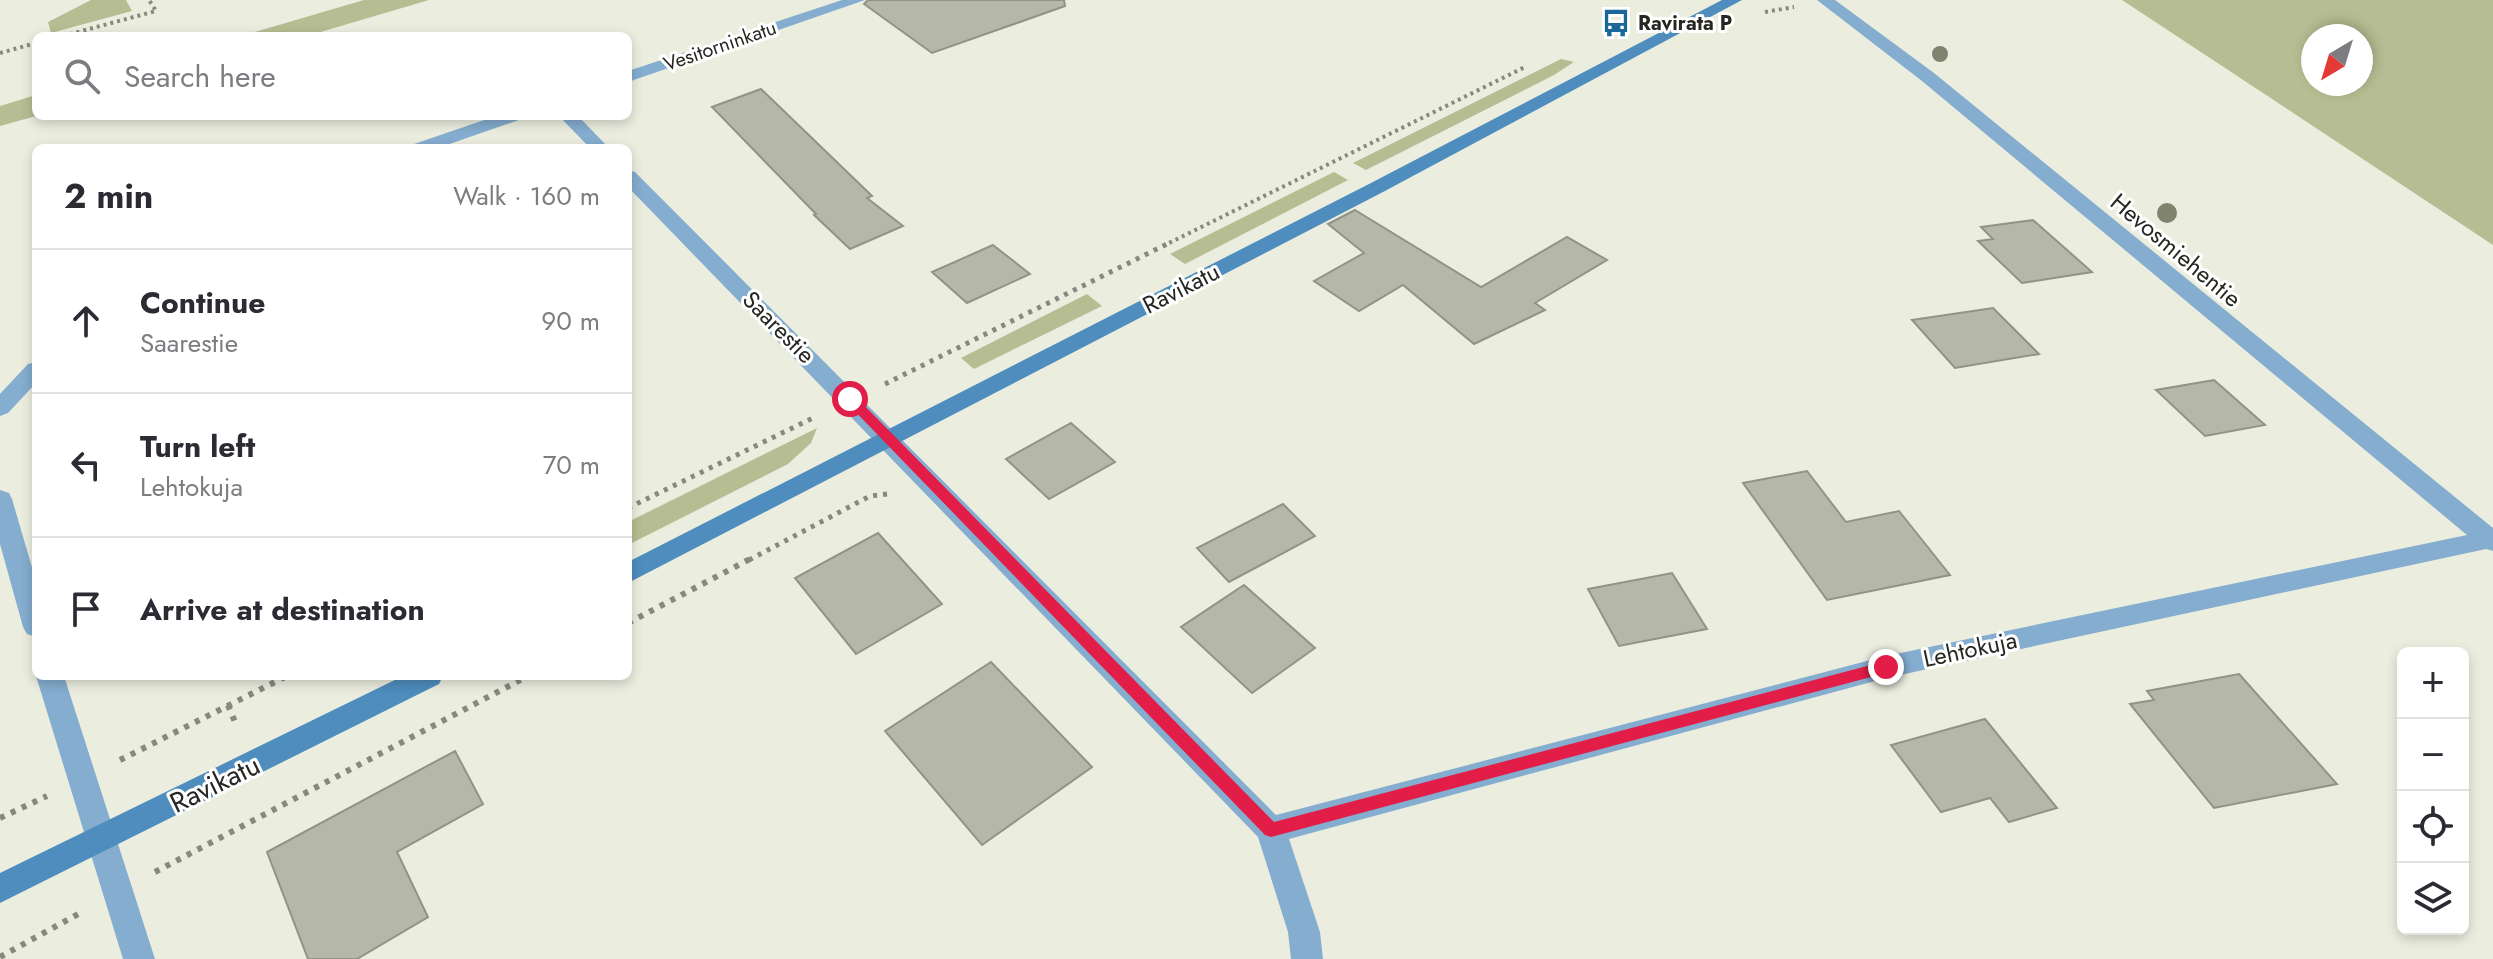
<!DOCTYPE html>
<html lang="en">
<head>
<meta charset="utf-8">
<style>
	:root { --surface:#fff; --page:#f2f2f3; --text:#2b2b33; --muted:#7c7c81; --line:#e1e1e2 }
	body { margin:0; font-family:Jost,sans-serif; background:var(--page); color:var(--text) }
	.controls { position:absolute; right:24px; bottom:24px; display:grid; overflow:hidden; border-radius:12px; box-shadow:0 4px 12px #0003 }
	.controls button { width:72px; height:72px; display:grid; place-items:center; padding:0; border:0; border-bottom:2px solid var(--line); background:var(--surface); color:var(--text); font:40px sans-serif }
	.compass { position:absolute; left:2301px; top:24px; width:72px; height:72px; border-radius:50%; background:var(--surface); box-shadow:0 4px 12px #0003; rotate:218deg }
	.stop { position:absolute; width:24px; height:24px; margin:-18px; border:6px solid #e11d48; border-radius:50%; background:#fff }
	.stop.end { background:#e11d48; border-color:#fff; box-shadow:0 2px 8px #0008 }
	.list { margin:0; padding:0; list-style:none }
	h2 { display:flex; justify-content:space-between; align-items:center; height:104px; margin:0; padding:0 32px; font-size:34px }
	h2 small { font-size:26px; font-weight:400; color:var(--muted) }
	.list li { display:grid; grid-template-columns:52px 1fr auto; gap:24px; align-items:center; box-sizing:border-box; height:144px; padding:0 32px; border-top:2px solid var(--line) }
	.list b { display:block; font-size:30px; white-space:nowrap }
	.list p { margin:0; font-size:26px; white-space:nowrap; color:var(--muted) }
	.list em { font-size:26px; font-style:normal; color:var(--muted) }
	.icon { flex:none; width:44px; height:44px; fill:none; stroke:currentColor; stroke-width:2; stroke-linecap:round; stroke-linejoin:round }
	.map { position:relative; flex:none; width:2493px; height:959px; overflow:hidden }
	.search { position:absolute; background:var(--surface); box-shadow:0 4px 12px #0003; left:32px; top:32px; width:600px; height:88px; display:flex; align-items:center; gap:20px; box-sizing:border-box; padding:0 28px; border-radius:12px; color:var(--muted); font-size:30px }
	.panel { position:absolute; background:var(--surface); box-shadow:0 4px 12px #0003; left:32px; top:144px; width:600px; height:536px; border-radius:12px }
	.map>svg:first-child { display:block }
	.green { fill:#b7bd92; fill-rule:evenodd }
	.building { fill:#b5b7a9; stroke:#919386; stroke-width:2 }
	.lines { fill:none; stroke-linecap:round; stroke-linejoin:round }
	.path-far2 { stroke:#87897f; stroke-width:4; stroke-dasharray:3 4; stroke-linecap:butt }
	.path-far1 { stroke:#87897f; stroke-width:5; stroke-dasharray:4 6; stroke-linecap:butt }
	.path { stroke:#87897f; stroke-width:6; stroke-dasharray:5 7; stroke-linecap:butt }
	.street { fill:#85adcf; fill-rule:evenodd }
	.secondary { fill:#4e8dbe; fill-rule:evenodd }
	.tree { fill:#80836d }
	.route { fill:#e11d48 }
	.labels { text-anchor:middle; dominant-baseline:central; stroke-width:6; stroke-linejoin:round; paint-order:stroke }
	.far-poi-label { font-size:20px; font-weight:bold; fill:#262722; stroke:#fff; text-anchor:start }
	.far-street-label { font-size:20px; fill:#262722; stroke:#fff }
	.street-label { font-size:24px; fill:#262722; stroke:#fff }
	.near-street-label { font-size:28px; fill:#262722; stroke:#fff }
</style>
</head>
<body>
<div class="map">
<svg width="2493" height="959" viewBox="0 0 2493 959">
	<rect width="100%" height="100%" fill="#ebeedf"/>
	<path class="green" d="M 91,0 L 126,0 L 132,11 L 51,33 L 48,22 Z
		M 364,0 L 429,0 L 307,36 L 241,36 Z
		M 2122,0 L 2493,0 L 2493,245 ZM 2313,36 L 2361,36 L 2361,84 L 2313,84 Z
		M 1561,59 L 1574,62 L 1554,75 L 1366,170 L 1353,163 Z
		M 36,95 L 36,116 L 0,126 L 0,106 Z
		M 1334,172 L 1348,180 L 1185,264 L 1170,254 Z
		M 1087,294 L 1102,306 L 974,369 L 961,358 Z
		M 817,428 L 811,443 L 788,464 L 630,544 L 628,522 Z"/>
	<path class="building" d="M 868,0 L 1064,0 L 1065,6 L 932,53 L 864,4 Z
		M 761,89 L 872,196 L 867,198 L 903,226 L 850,249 L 814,215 L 816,214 L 712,107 Z
		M 1355,210 L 1481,287 L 1567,237 L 1607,260 L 1535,303 L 1545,310 L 1474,344 L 1403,285 L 1359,311 L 1314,281 L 1364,253 L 1328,224 Z
		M 2033,220 L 2092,272 L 2022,283 L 1978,241 L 1993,239 L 1981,227 Z
		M 993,245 L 1030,274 L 967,303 L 932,272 Z
		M 1993,308 L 2039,354 L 1955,368 L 1912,320 Z
		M 2214,380 L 2265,425 L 2205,436 L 2156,390 Z
		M 1071,423 L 1115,462 L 1049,499 L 1006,459 Z
		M 1807,471 L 1846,522 L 1899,511 L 1950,575 L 1827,600 L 1743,483 Z
		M 1283,504 L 1315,536 L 1229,582 L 1197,548 Z
		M 878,533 L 942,604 L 856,654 L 795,578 Z
		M 1672,573 L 1707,629 L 1619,646 L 1588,589 Z
		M 1244,585 L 1315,648 L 1252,693 L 1181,627 Z
		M 991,662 L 1092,767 L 982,845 L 885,731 Z
		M 2239,674 L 2337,784 L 2214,808 L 2130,704 L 2154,700 L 2147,691 Z
		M 1985,719 L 2057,808 L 2009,822 L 1990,798 L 1941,812 L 1891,745 Z
		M 455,751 L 483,804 L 397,852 L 428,917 L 357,959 L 308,959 L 267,852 Z"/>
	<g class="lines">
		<path class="path-far2" d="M 1765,12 L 1794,7
			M 63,36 L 156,11 L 149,0
			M 0,53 L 36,43
			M 1163,246 L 1525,67"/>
		<path class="path-far1" d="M 885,384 L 1167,244
			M 628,508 L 815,417
			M 749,560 L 870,496 L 887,494"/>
		<path class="path" d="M 628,623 L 752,558
			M 228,705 L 237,727
			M 120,760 L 287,676
			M 0,818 L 47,796
			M 155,872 L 528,676
			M 0,957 L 80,913"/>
		<path class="street" d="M 842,0 L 865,0 L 628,82 L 628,71 Z
			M 1817,0 L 1835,0 L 1934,73 L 2493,528 L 2493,551 L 2486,549 L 1886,678 L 1289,839 L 1320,932 L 1323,959 L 1291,959 L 1288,932 L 1258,837 L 628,187 L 628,170 L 635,172 L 1276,815 L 1886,656 L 2467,535 L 1922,81 Z
			M 496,116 L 522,116 L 519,120 L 438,148 L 411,148 L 414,144 Z
			M 559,116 L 578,116 L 609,148 L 590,148 Z
			M 36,362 L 36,383 L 8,413 L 0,416 L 0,394 L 28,364 Z
			M 0,490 L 9,493 L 12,499 L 36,581 L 36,637 L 27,634 L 23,627 L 0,544 Z
			M 36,676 L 64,676 L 155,959 L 123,959 Z"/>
		<path class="secondary" d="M 1722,0 L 1742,0 L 1383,192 L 628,583 L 628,562 L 1369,184 Z
			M 403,676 L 443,676 L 439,684 L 0,903 L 0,873 Z"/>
	</g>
	<g class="tree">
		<circle cx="1940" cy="54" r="8"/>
		<circle cx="2167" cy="213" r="10"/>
	</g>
	<path class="route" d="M 846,396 L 855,396 L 1274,822 L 1886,661 L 1893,667 L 1886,673 L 1271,837 L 1265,835 L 846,402 Z"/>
	<defs>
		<symbol id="bus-bare" viewBox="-9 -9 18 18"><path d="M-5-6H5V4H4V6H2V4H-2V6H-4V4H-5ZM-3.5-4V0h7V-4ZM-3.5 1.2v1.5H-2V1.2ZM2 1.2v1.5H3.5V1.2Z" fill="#1c679a" stroke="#fff" stroke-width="2.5" paint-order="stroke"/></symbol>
	</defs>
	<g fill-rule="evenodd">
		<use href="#bus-bare" x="1596" y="3" width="40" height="40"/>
	</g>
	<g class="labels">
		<g class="far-poi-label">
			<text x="1638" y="23">Ravirata P</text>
		</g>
		<g class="far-street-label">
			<text transform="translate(720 46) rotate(-19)">Vesitorninkatu</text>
		</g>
		<g class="street-label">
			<text transform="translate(2176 250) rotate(40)">Hevosmiehentie</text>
			<text transform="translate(1181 288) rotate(-27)">Ravikatu</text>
			<text transform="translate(779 327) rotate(45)">Saarestie</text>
			<text transform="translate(1970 649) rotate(-12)">Lehtokuja</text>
		</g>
		<g class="near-street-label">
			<text transform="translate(215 784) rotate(-26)">Ravikatu</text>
		</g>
	</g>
</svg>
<div class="controls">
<button>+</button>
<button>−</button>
<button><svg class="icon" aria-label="locate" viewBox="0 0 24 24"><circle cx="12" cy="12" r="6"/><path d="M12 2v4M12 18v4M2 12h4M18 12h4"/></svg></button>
<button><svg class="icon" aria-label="layers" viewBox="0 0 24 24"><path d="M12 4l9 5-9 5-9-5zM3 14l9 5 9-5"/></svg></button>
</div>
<svg class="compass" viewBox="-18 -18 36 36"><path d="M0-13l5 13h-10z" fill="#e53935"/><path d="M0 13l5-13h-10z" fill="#7c7c81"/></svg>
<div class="stop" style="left:850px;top:399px"></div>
<div class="stop end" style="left:1886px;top:667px"></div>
<div class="search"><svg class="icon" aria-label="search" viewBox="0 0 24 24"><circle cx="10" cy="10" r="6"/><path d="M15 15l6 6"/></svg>Search here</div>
<section class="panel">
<h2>2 min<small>Walk · 160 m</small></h2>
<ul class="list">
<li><svg class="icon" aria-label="ahead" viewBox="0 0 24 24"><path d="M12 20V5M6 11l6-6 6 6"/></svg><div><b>Continue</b><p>Saarestie</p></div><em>90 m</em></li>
<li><svg class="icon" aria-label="left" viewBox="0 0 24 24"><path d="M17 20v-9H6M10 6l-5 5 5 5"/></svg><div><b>Turn left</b><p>Lehtokuja</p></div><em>70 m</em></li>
<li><svg class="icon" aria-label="arrive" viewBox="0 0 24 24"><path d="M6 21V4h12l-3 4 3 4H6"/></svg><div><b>Arrive at destination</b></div></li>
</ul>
</section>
</div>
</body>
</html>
